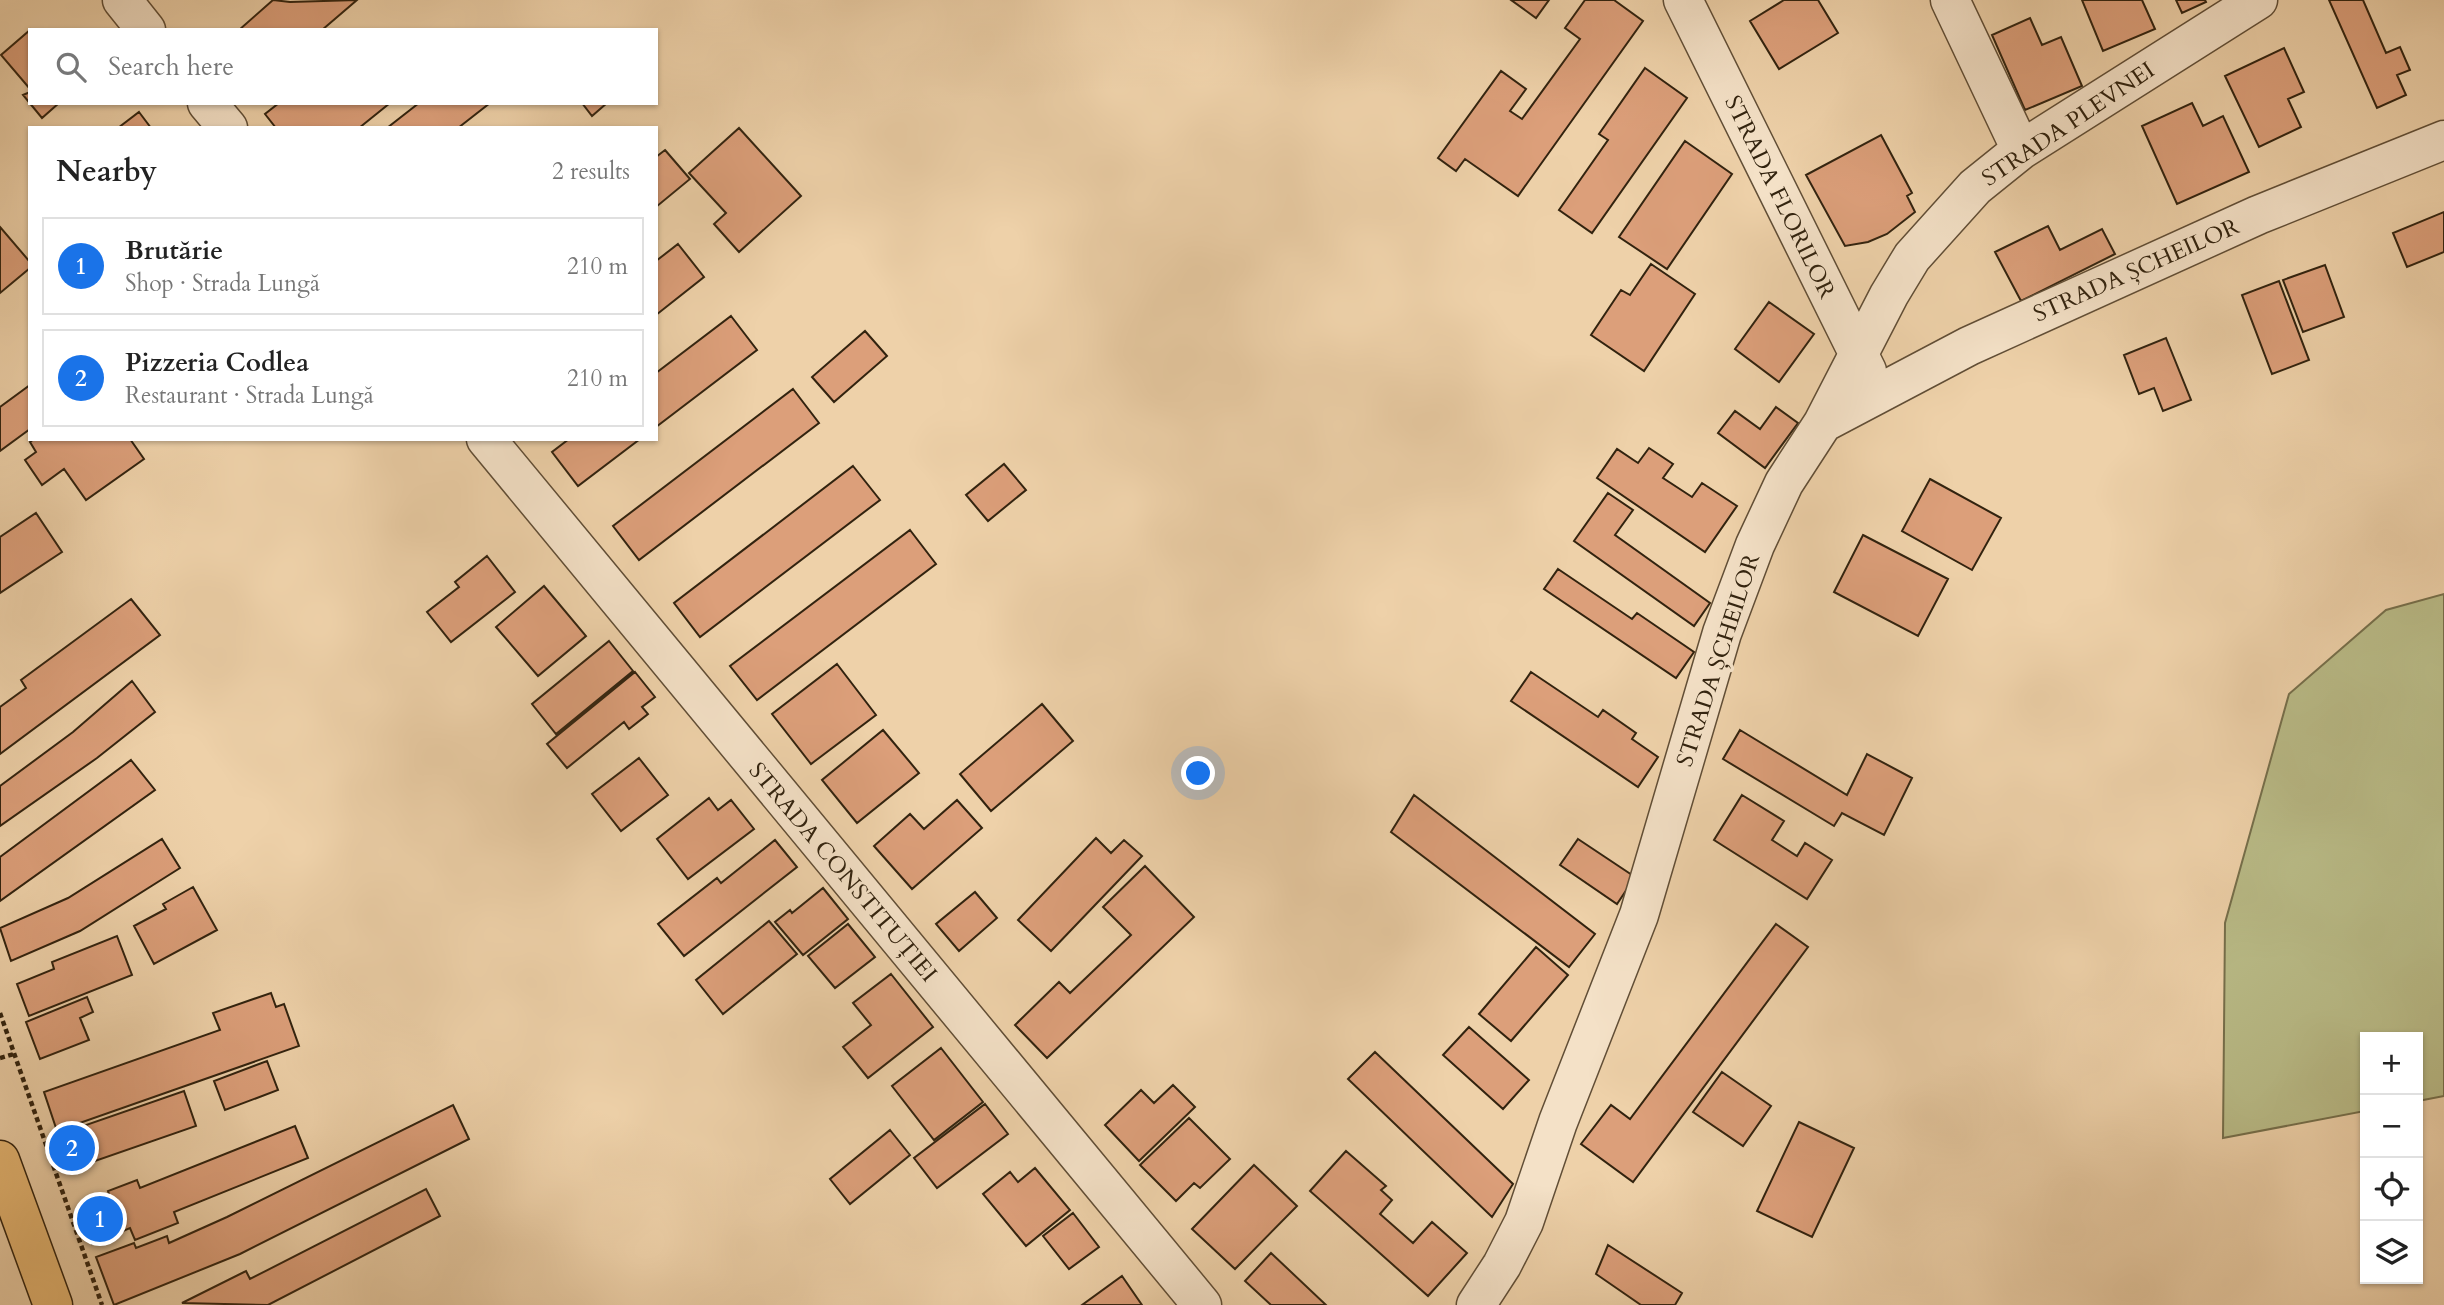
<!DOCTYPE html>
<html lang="en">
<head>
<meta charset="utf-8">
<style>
	:root { --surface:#fff; --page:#f6f6f6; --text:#222; --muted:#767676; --line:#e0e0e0; --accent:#1a73e8 }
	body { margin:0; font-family:Cardo,serif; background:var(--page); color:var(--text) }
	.controls { position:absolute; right:21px; bottom:21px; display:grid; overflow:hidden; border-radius:0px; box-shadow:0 2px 5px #0004 }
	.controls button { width:63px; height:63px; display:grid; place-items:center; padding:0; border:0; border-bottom:2px solid var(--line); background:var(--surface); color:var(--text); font:35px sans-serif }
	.you { position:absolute; left:1199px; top:774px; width:24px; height:24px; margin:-18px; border:5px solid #fff; border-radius:50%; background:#1a73e8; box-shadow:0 0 0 10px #1a73e833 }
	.badge { display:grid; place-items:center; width:46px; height:46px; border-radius:50%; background:var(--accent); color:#fff; font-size:23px; font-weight:700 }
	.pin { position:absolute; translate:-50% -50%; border:4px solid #fff; box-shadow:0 2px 7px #0006 }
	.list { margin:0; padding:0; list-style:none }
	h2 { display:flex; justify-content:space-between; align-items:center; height:91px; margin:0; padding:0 28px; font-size:30px }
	h2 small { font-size:23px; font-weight:400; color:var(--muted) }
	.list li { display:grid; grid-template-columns:46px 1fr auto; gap:21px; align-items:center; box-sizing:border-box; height:98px; margin:0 14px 14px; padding:0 14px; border:2px solid var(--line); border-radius:0px }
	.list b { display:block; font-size:26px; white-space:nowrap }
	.list p { margin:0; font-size:23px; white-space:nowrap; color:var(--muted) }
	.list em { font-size:23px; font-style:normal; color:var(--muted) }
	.icon { flex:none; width:38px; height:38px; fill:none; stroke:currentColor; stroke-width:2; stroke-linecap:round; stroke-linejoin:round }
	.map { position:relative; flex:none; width:2444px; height:1305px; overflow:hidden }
	.search { position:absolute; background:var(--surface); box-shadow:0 2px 5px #0004; left:28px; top:28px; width:630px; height:77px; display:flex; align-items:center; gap:18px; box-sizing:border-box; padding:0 24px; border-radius:0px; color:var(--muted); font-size:26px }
	.panel { position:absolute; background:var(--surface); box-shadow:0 2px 5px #0004; left:28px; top:126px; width:630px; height:315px; border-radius:0px }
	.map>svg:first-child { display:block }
	.green { fill:#b9bb87; stroke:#766f4b; stroke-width:2 }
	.building { fill:#dc9f7a; stroke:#32230f; stroke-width:2 }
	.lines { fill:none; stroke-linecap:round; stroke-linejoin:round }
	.minor-casing { stroke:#614e36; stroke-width:41 }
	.trunk-casing { stroke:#32230f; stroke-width:41 }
	.path { stroke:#32230f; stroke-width:4.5; stroke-dasharray:5 3.5; stroke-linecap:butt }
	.minor { stroke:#f4e1c7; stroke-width:38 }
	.trunk { stroke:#e7b874; stroke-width:38 }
	.labels { text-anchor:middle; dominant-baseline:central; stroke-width:7; stroke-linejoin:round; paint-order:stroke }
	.street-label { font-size:23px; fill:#32230f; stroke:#f4e1c7 }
</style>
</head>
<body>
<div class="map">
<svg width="2444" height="1305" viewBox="0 0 2444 1305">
	<rect width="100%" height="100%" fill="#eed1a9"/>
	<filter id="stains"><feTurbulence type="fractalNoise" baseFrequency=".00286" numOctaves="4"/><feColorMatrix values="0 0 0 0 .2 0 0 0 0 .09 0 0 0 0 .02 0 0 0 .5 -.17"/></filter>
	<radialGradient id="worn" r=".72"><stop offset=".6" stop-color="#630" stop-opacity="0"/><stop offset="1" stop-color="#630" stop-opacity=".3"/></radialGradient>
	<path class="green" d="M 2444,594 L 2444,1096 L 2418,1101 L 2418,1037 L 2365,1037 L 2365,1111 L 2223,1138 L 2225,923 L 2289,694 L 2386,610 Z"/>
	<path class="building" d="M 273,0 L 290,2 L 357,0 L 322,30 L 239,30 Z
		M 1511,0 L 1549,0 L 1536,18 Z
		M 1585,0 L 1614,0 L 1643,21 L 1518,196 L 1465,159 L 1456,171 L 1438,158 L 1501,71 L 1526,89 L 1510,111 L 1522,119 L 1580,39 L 1565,28 Z
		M 1784,0 L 1818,0 L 1838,33 L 1779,69 L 1750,21 Z
		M 2082,0 L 2142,0 L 2155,29 L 2103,51 Z
		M 2176,0 L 2205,0 L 2206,2 L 2182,13 Z
		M 2329,0 L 2363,0 L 2386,53 L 2400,47 L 2410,70 L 2397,75 L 2406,95 L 2377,108 Z
		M 2030,18 L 2042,45 L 2061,37 L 2082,86 L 2025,110 L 1992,35 Z
		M 30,30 L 30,89 L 1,55 Z
		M 2284,48 L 2304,92 L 2288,99 L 2301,127 L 2259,147 L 2225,76 Z
		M 1645,68 L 1687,98 L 1592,233 L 1559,210 L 1608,140 L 1599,134 Z
		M 30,92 L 30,103 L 59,103 L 42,118 L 23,95 Z
		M 279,103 L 390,103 L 359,128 L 276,128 L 265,114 Z
		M 419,103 L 490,103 L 458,128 L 387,128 Z
		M 582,103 L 607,103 L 592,116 Z
		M 2192,103 L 2203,126 L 2223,116 L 2249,172 L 2177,204 L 2142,126 Z
		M 139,112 L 151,128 L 118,128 Z
		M 739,128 L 801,196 L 739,252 L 714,224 L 726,213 L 689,173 Z
		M 1881,135 L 1912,193 L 1907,196 L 1915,212 L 1887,234 L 1868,242 L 1845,246 L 1806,175 Z
		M 1685,141 L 1732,174 L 1667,269 L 1619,237 Z
		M 665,150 L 690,179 L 656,207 L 656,157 Z
		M 2444,212 L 2444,252 L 2407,267 L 2393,233 Z
		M 2048,226 L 2060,250 L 2102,229 L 2115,254 L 2021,301 L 1995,252 Z
		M 0,227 L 30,262 L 30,268 L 0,293 Z
		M 678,244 L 704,277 L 656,315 L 656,261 Z
		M 1651,264 L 1695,294 L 1644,371 L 1591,335 L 1621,290 L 1630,295 Z
		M 2325,265 L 2344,317 L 2303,332 L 2283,280 Z
		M 2279,281 L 2309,360 L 2272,374 L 2242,295 Z
		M 1769,302 L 1814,334 L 1779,382 L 1735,349 Z
		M 731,316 L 757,350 L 656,427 L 656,373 Z
		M 865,331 L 887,356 L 834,402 L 812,377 Z
		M 2166,338 L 2191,400 L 2163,411 L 2154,388 L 2139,394 L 2124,355 Z
		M 30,385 L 30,429 L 0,451 L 0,407 Z
		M 793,389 L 819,423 L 639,560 L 613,526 Z
		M 1776,407 L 1798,423 L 1765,468 L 1718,433 L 1735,411 L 1760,429 Z
		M 34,439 L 130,439 L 144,459 L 86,500 L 64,469 L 42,485 L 25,460 L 36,452 L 30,442 Z
		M 569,439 L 640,439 L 578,486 L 552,452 Z
		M 1649,448 L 1673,464 L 1663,478 L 1692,497 L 1702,483 L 1737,506 L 1705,552 L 1597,478 L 1617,449 L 1638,463 Z
		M 1004,464 L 1026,490 L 988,521 L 966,495 Z
		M 853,466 L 880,500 L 700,637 L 674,603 Z
		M 1930,479 L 2001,518 L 1972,570 L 1902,531 Z
		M 1608,493 L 1633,510 L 1615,535 L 1710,603 L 1694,626 L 1574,541 Z
		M 36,513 L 62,552 L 0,593 L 0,537 Z
		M 910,530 L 936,564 L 757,700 L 730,666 Z
		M 1863,535 L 1948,579 L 1918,636 L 1834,592 Z
		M 487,556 L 515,592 L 451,642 L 427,612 L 459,587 L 455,582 Z
		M 1558,569 L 1632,619 L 1637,613 L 1694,652 L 1676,678 L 1544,589 Z
		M 544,586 L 586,636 L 538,676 L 496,627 Z
		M 131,599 L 160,635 L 0,754 L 0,707 L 26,688 L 21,680 Z
		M 609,641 L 633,671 L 556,734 L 532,704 Z
		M 837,664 L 876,715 L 811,764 L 772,714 Z
		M 635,672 L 655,697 L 642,707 L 648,714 L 629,729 L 624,722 L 567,768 L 547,744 Z
		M 1531,672 L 1598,717 L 1603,710 L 1636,733 L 1632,739 L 1658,757 L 1638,787 L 1511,701 Z
		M 132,681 L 155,712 L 97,758 L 0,826 L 0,786 L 73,732 Z
		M 1042,704 L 1073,741 L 991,811 L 960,774 Z
		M 883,730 L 919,773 L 857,823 L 822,780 Z
		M 1740,730 L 1847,795 L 1867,754 L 1912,778 L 1884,835 L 1842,813 L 1834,826 L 1723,759 Z
		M 639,758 L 668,795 L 621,831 L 592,794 Z
		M 131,760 L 155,790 L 0,901 L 0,857 Z
		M 1414,795 L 1595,934 L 1569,967 L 1391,832 Z
		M 1742,795 L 1784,821 L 1772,840 L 1797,856 L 1805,843 L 1832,860 L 1807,899 L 1714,840 Z
		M 709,798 L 718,810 L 731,800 L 754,829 L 688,879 L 657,839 Z
		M 957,800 L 982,828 L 912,889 L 874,846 L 910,814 L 924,829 Z
		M 1096,838 L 1111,853 L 1124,840 L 1142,856 L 1051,951 L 1018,920 Z
		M 162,839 L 180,868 L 80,931 L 11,961 L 0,928 L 68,898 Z
		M 1578,839 L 1635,877 L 1617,904 L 1560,865 Z
		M 775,840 L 797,867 L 684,956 L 658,924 L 717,878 L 721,883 Z
		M 1145,866 L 1194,917 L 1047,1058 L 1015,1025 L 1059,982 L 1070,993 L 1131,935 L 1103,907 Z
		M 193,887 L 217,930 L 154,964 L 134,926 L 166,909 L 163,904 Z
		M 823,888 L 848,919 L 803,955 L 775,922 L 790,910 L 792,913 Z
		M 975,892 L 997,918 L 959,951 L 936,924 Z
		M 769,921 L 797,954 L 723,1014 L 696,980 Z
		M 848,924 L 875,957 L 835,988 L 808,956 Z
		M 1776,924 L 1808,947 L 1633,1182 L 1581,1144 L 1611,1105 L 1630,1119 Z
		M 117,936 L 132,975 L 29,1016 L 17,984 L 54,969 L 52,962 Z
		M 1536,947 L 1568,975 L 1511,1041 L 1479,1014 Z
		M 891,974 L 933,1027 L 868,1078 L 843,1047 L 871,1025 L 853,1003 Z
		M 271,993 L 276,1007 L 284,1004 L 299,1046 L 57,1131 L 44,1092 L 220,1030 L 213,1013 Z
		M 87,997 L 93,1012 L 80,1018 L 89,1040 L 40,1059 L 26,1022 Z
		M 1469,1027 L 1529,1080 L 1503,1109 L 1443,1055 Z
		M 941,1048 L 983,1102 L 934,1140 L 892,1086 Z
		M 1375,1052 L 1513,1184 L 1492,1217 L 1348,1079 Z
		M 267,1061 L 278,1090 L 225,1110 L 214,1081 Z
		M 1722,1072 L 1771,1106 L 1743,1146 L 1693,1112 Z
		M 1173,1085 L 1195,1107 L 1139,1161 L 1105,1125 L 1141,1090 L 1154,1103 Z
		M 184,1091 L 196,1126 L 72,1169 L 60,1134 Z
		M 985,1104 L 1008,1134 L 937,1188 L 914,1158 Z
		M 453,1105 L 469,1139 L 240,1254 L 114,1305 L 96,1257 L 134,1243 L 136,1248 L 167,1236 L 169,1243 L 227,1217 Z
		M 1189,1118 L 1230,1159 L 1200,1188 L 1194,1183 L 1176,1201 L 1140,1165 Z
		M 1799,1122 L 1854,1148 L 1812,1237 L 1757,1211 Z
		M 295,1126 L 308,1158 L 174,1212 L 178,1223 L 135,1240 L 130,1228 L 92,1244 L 79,1213 L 111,1200 L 108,1191 L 137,1180 L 140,1188 Z
		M 890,1130 L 910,1155 L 850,1204 L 830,1179 Z
		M 1346,1151 L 1386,1186 L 1381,1190 L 1392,1200 L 1380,1214 L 1413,1243 L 1432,1222 L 1467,1253 L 1428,1296 L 1310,1191 Z
		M 1254,1165 L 1297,1206 L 1235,1269 L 1192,1229 Z
		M 1035,1168 L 1070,1210 L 1026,1246 L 983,1194 L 1010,1172 L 1018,1182 Z
		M 426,1189 L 440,1216 L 268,1305 L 182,1303 L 246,1271 L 250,1279 Z
		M 1073,1213 L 1099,1247 L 1069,1269 L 1043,1236 Z
		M 1608,1245 L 1682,1293 L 1675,1305 L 1641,1305 L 1596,1274 Z
		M 1271,1253 L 1326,1305 L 1271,1305 L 1245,1281 Z
		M 1122,1276 L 1142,1305 L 1082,1305 Z"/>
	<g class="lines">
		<defs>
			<path id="minor" d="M 122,0 L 146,30
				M 1683,0 L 1867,371
				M 1950,0 L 2021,150
				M 207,103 L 228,128
				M 1823,423 L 1889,295 L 1912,257 L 1975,187 L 2021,150 L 2258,0
				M 486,439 L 1202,1305
				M 1476,1305 L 1502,1265 L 1524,1222 L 1558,1122 L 1639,915 L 1722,633 L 1755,545 L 1784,483 L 1823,423 L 1969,346 L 2258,215 L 2444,140"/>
			<path id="trunk" d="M 0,1160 L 53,1305"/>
		</defs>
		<use href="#minor" class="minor-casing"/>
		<use href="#trunk" class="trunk-casing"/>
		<path class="path" d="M 0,1013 L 102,1305
			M 0,1058 L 14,1054"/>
		<use href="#minor" class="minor"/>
		<use href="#trunk" class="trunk"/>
	</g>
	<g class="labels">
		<g class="street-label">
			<text transform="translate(2068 124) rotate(-34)">STRADA PLEVNEI</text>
			<text transform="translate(1780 197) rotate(64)">STRADA FLORILOR</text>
			<text transform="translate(2136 270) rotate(-24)">STRADA ȘCHEILOR</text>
			<text transform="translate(1718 660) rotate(-72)">STRADA ȘCHEILOR</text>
			<text transform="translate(843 872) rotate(50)">STRADA CONSTITUȚIEI</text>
		</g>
	</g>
	<rect width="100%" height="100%" filter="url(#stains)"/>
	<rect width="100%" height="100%" fill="url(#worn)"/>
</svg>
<div class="controls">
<button>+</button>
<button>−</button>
<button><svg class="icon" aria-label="locate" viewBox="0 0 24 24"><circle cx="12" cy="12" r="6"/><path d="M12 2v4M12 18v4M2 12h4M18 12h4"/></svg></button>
<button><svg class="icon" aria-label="layers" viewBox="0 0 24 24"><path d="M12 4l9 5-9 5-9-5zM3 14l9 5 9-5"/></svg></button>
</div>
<div class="you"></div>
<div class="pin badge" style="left:100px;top:1219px">1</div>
<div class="pin badge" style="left:72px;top:1148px">2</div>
<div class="search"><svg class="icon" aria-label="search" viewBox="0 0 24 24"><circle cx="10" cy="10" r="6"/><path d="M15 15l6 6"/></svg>Search here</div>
<section class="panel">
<h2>Nearby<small>2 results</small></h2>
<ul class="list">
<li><span class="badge">1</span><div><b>Brutărie</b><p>Shop · Strada Lungă</p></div><em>210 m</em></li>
<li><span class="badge">2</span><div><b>Pizzeria Codlea</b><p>Restaurant · Strada Lungă</p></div><em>210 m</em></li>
</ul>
</section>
</div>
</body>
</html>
